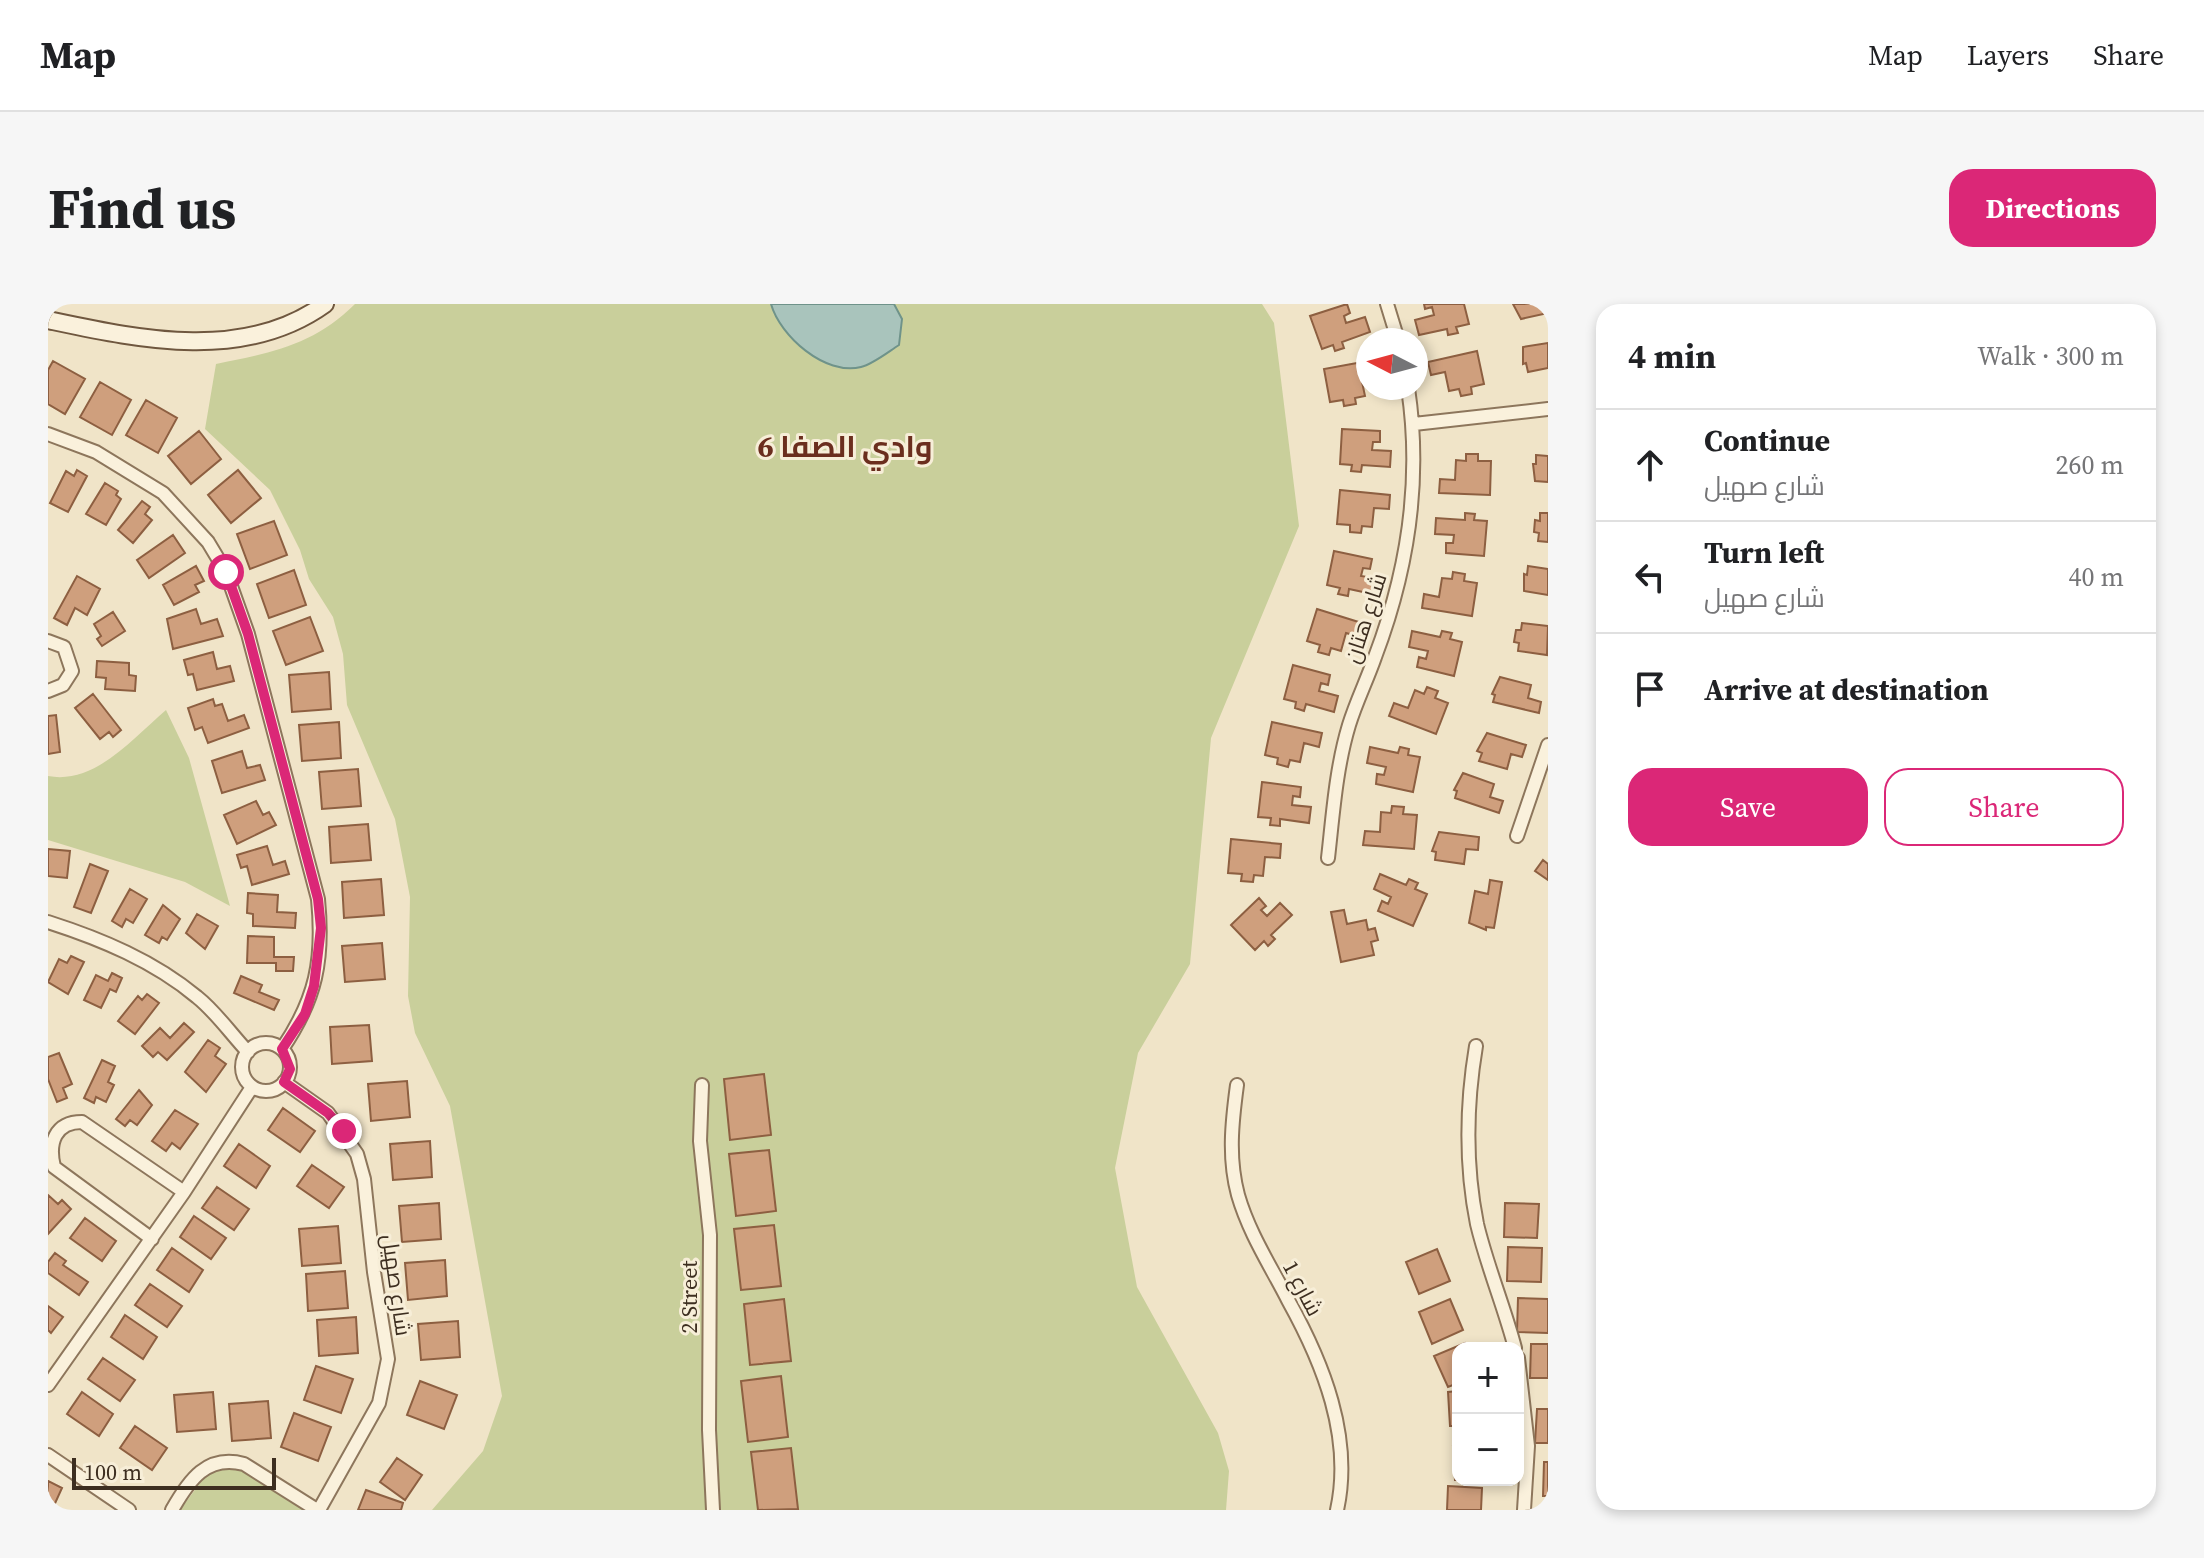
<!DOCTYPE html>
<html lang="en">
<head>
<meta charset="utf-8">
<style>
	:root { --surface:#fff; --page:#f6f6f6; --text:#202124; --muted:#757577; --line:#e0e0e0; --accent:#db2777 }
	body { margin:0; font-family:"Source Serif 4",Cairo,serif; background:var(--page); color:var(--text) }
	.controls { position:absolute; right:24px; bottom:24px; display:grid; overflow:hidden; border-radius:16px; box-shadow:0 4px 12px #0003 }
	.controls button { width:72px; height:72px; display:grid; place-items:center; padding:0; border:0; border-bottom:2px solid var(--line); background:var(--surface); color:var(--text); font:40px sans-serif }
	.compass { position:absolute; left:1308px; top:24px; width:72px; height:72px; border-radius:50%; background:var(--surface); box-shadow:0 4px 12px #0003; rotate:276deg }
	.scale { position:absolute; left:24px; bottom:20px; width:204px; box-sizing:border-box; padding-left:8px; border:4px solid #3d2e20; border-top:0; font-size:22px; line-height:28px; white-space:nowrap; color:#3d2e20; -webkit-text-stroke:6px #f7eed8; paint-order:stroke }
	.stop { position:absolute; width:24px; height:24px; margin:-18px; border:6px solid #db2777; border-radius:50%; background:#fff }
	.stop.end { background:#db2777; border-color:#fff; box-shadow:0 2px 8px #0008 }
	.list { margin:0; padding:0; list-style:none }
	h2 { display:flex; justify-content:space-between; align-items:center; height:104px; margin:0; padding:0 32px; font-size:34px }
	h2 small { font-size:26px; font-weight:400; color:var(--muted) }
	.list li { display:grid; grid-template-columns:52px 1fr auto; gap:24px; align-items:center; box-sizing:border-box; height:112px; padding:0 32px; border-top:2px solid var(--line) }
	.list b { display:block; font-size:30px; white-space:nowrap }
	.list p { margin:0; font-size:26px; white-space:nowrap; color:var(--muted) }
	.list em { font-size:26px; font-style:normal; color:var(--muted) }
	.actions { display:flex; gap:16px; padding:24px 32px }
	.actions a { flex:1; padding:18px 0; border:2px solid var(--accent); border-radius:24px; text-align:center; font-size:28px; color:var(--accent) }
	.actions .main { background:var(--accent); color:#fff }
	.icon { flex:none; width:44px; height:44px; fill:none; stroke:currentColor; stroke-width:2; stroke-linecap:round; stroke-linejoin:round }
	.map { position:relative; flex:none; width:1500px; height:1206px; overflow:hidden; border-radius:24px }
	header { display:flex; align-items:center; gap:48px; box-sizing:border-box; height:112px; padding:0 40px; background:var(--surface); border-bottom:2px solid var(--line) }
	header strong { font-size:38px }
	nav { display:flex; gap:44px; margin-inline-start:auto; font-size:28px }
	.intro { display:flex; align-items:center; justify-content:space-between; box-sizing:border-box; height:192px; padding:0 48px }
	h1 { margin:0; font-size:56px }
	.button { padding:20px 36px; border-radius:24px; background:var(--accent); color:#fff; font-size:28px; font-weight:700 }
	main { display:flex; gap:48px; padding:0 48px }
	aside { flex:1; background:var(--surface); border-radius:24px; box-shadow:0 4px 12px #0003 }
	.map>svg:first-child { display:block }
	.green { fill:#c9cf9b }
	.water { fill:#a9c4bc; stroke:#6f938a; stroke-width:2 }
	.building { fill:#cf9f7d; stroke:#8d5f41; stroke-width:2 }
	.lines { fill:none; stroke-linecap:round; stroke-linejoin:round }
	.street-casing { stroke:#8d765c; stroke-width:16 }
	.secondary-casing { stroke:#6f573f; stroke-width:20 }
	.street { stroke:#faf1dc; stroke-width:12 }
	.secondary { stroke:#faf1dc; stroke-width:16 }
	.route { stroke:#db2777; stroke-width:10 }
	.labels { text-anchor:middle; dominant-baseline:central; stroke-width:6; stroke-linejoin:round; paint-order:stroke }
	.street-label { font-size:22px; fill:#3d2e20; stroke:#f7eed8 }
	.district-label { font-size:30px; font-weight:bold; fill:#6b2e1e; stroke:#f7eed8 }
</style>
</head>
<body>
<header>
<strong>Map</strong>
<nav><a>Map</a><a>Layers</a><a>Share</a></nav>
</header>
<div class="intro"><h1>Find us</h1><a class="button">Directions</a></div>
<main>
<div class="map">
<svg width="1500" height="1206" viewBox="0 0 1500 1206">
	<rect width="100%" height="100%" fill="#f0e4c8"/>
	<path class="green" d="M 307,0 L 1214,0 L 1226,19 L 1251,222 L 1163,434 L 1142,660 L 1090,749 L 1067,864 L 1089,983 L 1170,1129 L 1181,1167 L 1178,1206 L 384,1206 L 435,1147 L 454,1092 L 402,802 L 367,729 L 360,692 L 362,593 L 347,515 L 299,401 L 295,350 L 285,313 L 261,275 L 252,246 L 222,186 L 157,125 L 168,60 C 223,49 266,41 307,0 Z
		M 118,406 L 141,454 L 182,602 L 137,578 L 0,536 L 0,472 C 47,481 85,434 118,406 Z
		M 173,1164 L 189,1165 L 267,1202 L 265,1206 L 132,1206 L 158,1171 Z"/>
	<path class="water" d="M 723,0 L 846,0 L 854,15 L 851,41 C 840,48 825,60 813,63 C 777,72 732,32 723,0 Z"/>
	<path class="building" d="M 1299,0 L 1302,9 L 1296,12 L 1298,19 L 1317,13 L 1322,28 L 1294,38 L 1296,44 L 1287,47 L 1285,41 L 1274,45 L 1262,12 Z
		M 1376,0 L 1416,0 L 1421,20 L 1408,23 L 1410,29 L 1400,31 L 1399,25 L 1371,31 L 1367,16 L 1386,11 L 1384,3 L 1377,5 Z
		M 1465,0 L 1500,0 L 1500,9 L 1473,15 Z
		M 1500,39 L 1500,64 L 1480,68 L 1478,59 L 1475,60 L 1475,43 Z
		M 1429,47 L 1436,80 L 1423,83 L 1424,90 L 1413,92 L 1411,85 L 1401,87 L 1397,68 L 1383,71 L 1380,58 Z
		M 5,57 L 37,75 L 17,110 L 0,100 L 0,66 Z
		M 1320,57 L 1320,71 L 1313,73 L 1317,92 L 1307,94 L 1308,100 L 1296,102 L 1295,96 L 1282,98 L 1276,65 Z
		M 52,78 L 83,96 L 64,131 L 32,113 Z
		M 98,96 L 129,114 L 110,149 L 78,131 Z
		M 1294,125 L 1332,127 L 1332,138 L 1325,138 L 1324,146 L 1343,147 L 1342,163 L 1314,161 L 1313,168 L 1303,167 L 1304,161 L 1292,160 Z
		M 151,127 L 173,155 L 143,180 L 120,152 Z
		M 1418,150 L 1430,150 L 1430,157 L 1443,157 L 1442,191 L 1391,189 L 1392,175 L 1407,176 L 1408,156 L 1418,157 Z
		M 1488,151 L 1500,152 L 1500,178 L 1487,177 L 1485,160 L 1488,160 Z
		M 29,166 L 39,172 L 20,208 L 2,199 L 18,167 L 26,172 Z
		M 190,166 L 213,194 L 183,219 L 160,191 Z
		M 57,179 L 70,187 L 68,191 L 73,195 L 58,221 L 38,210 Z
		M 1292,186 L 1342,191 L 1341,205 L 1326,204 L 1324,223 L 1314,222 L 1313,229 L 1302,228 L 1302,221 L 1289,220 Z
		M 94,197 L 102,203 L 97,210 L 104,216 L 85,239 L 70,226 Z
		M 1417,209 L 1427,210 L 1426,216 L 1439,217 L 1436,252 L 1398,249 L 1398,239 L 1405,239 L 1406,231 L 1387,230 L 1388,214 L 1417,216 Z
		M 1492,209 L 1500,209 L 1500,238 L 1490,237 L 1491,229 L 1486,228 L 1487,216 L 1492,217 Z
		M 226,217 L 239,251 L 202,265 L 189,230 Z
		M 125,231 L 137,249 L 101,274 L 89,256 Z
		M 1286,247 L 1324,255 L 1322,265 L 1315,264 L 1313,272 L 1332,275 L 1329,291 L 1301,285 L 1300,292 L 1290,290 L 1292,284 L 1279,281 Z
		M 148,262 L 156,277 L 147,281 L 151,288 L 126,301 L 115,281 Z
		M 1480,262 L 1500,265 L 1500,291 L 1476,287 L 1476,270 L 1479,271 Z
		M 246,266 L 258,301 L 221,314 L 209,280 Z
		M 1405,268 L 1417,270 L 1416,277 L 1429,279 L 1424,312 L 1374,304 L 1376,290 L 1391,293 L 1394,274 L 1404,275 Z
		M 29,272 L 52,285 L 39,311 L 27,304 L 19,321 L 6,314 Z
		M 148,305 L 153,320 L 169,315 L 175,332 L 125,345 L 119,315 Z
		M 1269,305 L 1317,320 L 1313,333 L 1298,329 L 1293,347 L 1283,344 L 1281,351 L 1270,348 L 1272,341 L 1259,337 Z
		M 65,308 L 77,327 L 54,342 L 49,335 L 53,332 L 46,320 Z
		M 262,313 L 275,347 L 238,361 L 225,327 Z
		M 1474,319 L 1500,322 L 1499,351 L 1470,347 L 1471,339 L 1466,338 L 1468,326 L 1473,326 Z
		M 1364,327 L 1392,333 L 1394,327 L 1404,329 L 1402,335 L 1414,338 L 1406,372 L 1369,363 L 1371,353 L 1378,355 L 1380,347 L 1361,343 Z
		M 165,348 L 169,365 L 182,362 L 186,377 L 149,386 L 145,370 L 140,371 L 136,356 Z
		M 49,357 L 81,359 L 81,371 L 88,372 L 87,387 L 57,385 L 58,374 L 48,373 Z
		M 1245,361 L 1282,371 L 1280,381 L 1273,379 L 1271,387 L 1290,392 L 1286,408 L 1258,400 L 1256,407 L 1247,404 L 1248,398 L 1236,395 Z
		M 281,368 L 283,405 L 244,408 L 241,371 Z
		M 1452,373 L 1483,381 L 1480,394 L 1493,398 L 1491,409 L 1445,398 L 1447,391 L 1444,390 Z
		M 1379,383 L 1390,387 L 1387,394 L 1400,399 L 1388,430 L 1341,412 L 1346,399 L 1360,404 L 1367,386 L 1376,390 Z
		M 45,390 L 73,426 L 65,433 L 61,428 L 52,435 L 27,404 Z
		M 165,395 L 167,402 L 174,400 L 180,417 L 196,411 L 201,424 L 160,439 L 154,423 L 147,426 L 140,404 Z
		M 8,411 L 12,448 L 0,450 L 0,412 Z
		M 291,418 L 293,454 L 254,457 L 251,421 Z
		M 1224,418 L 1274,429 L 1271,443 L 1256,439 L 1252,458 L 1242,456 L 1240,463 L 1229,460 L 1230,454 L 1217,451 Z
		M 1439,429 L 1478,441 L 1474,453 L 1463,450 L 1459,465 L 1431,457 L 1434,449 L 1429,447 Z
		M 1322,443 L 1350,449 L 1352,443 L 1361,445 L 1360,451 L 1372,453 L 1365,488 L 1328,480 L 1329,470 L 1336,471 L 1338,463 L 1319,459 Z
		M 194,447 L 199,464 L 212,461 L 217,476 L 174,489 L 164,457 Z
		M 310,465 L 313,502 L 274,505 L 271,468 Z
		M 1415,469 L 1446,480 L 1442,493 L 1455,497 L 1451,509 L 1407,494 L 1409,487 L 1406,486 Z
		M 1214,478 L 1253,483 L 1252,493 L 1245,492 L 1244,501 L 1263,503 L 1261,519 L 1232,515 L 1232,522 L 1222,521 L 1223,514 L 1210,513 Z
		M 208,497 L 215,511 L 221,508 L 228,521 L 189,540 L 176,511 Z
		M 1344,502 L 1356,503 L 1355,510 L 1369,511 L 1366,545 L 1315,541 L 1317,527 L 1332,528 L 1333,508 L 1343,509 Z
		M 320,520 L 323,556 L 283,559 L 281,523 Z
		M 1391,528 L 1431,533 L 1430,546 L 1418,545 L 1416,560 L 1387,556 L 1388,548 L 1384,547 Z
		M 1183,535 L 1233,540 L 1232,554 L 1217,553 L 1215,572 L 1206,571 L 1205,578 L 1193,577 L 1194,570 L 1180,569 Z
		M 219,542 L 225,561 L 237,557 L 241,570 L 204,581 L 199,562 L 193,564 L 189,551 Z
		M 0,545 L 22,547 L 19,574 L 0,572 Z
		M 1495,556 L 1500,560 L 1500,576 L 1487,567 Z
		M 42,560 L 60,567 L 43,609 L 26,603 Z
		M 1332,570 L 1358,581 L 1361,575 L 1370,579 L 1367,585 L 1379,590 L 1365,622 L 1330,607 L 1334,597 L 1340,600 L 1343,593 L 1326,585 Z
		M 333,575 L 336,611 L 296,614 L 294,578 Z
		M 1442,576 L 1454,578 L 1446,624 L 1438,623 L 1438,626 L 1421,619 L 1427,587 L 1440,590 Z
		M 82,585 L 99,595 L 85,619 L 78,615 L 74,623 L 64,617 Z
		M 200,589 L 230,591 L 229,608 L 248,609 L 247,624 L 205,622 L 205,610 L 199,609 Z
		M 1211,594 L 1218,602 L 1213,606 L 1219,612 L 1232,599 L 1244,611 L 1223,631 L 1227,635 L 1220,642 L 1216,637 L 1207,646 L 1183,621 Z
		M 115,601 L 132,615 L 119,636 L 114,633 L 111,639 L 97,631 Z
		M 1296,606 L 1299,620 L 1318,616 L 1320,626 L 1327,624 L 1330,636 L 1323,638 L 1326,651 L 1293,658 L 1283,608 Z
		M 149,610 L 170,622 L 157,645 L 138,629 Z
		M 200,632 L 226,633 L 226,653 L 246,653 L 245,667 L 228,667 L 228,659 L 199,659 Z
		M 334,639 L 337,675 L 297,678 L 294,642 Z
		M 23,652 L 36,658 L 20,690 L 0,678 L 11,655 L 19,659 Z
		M 64,669 L 74,674 L 68,688 L 62,685 L 53,704 L 36,696 L 48,671 L 60,677 Z
		M 193,672 L 214,681 L 211,688 L 231,696 L 226,706 L 186,689 Z
		M 99,690 L 111,699 L 87,730 L 70,717 L 90,692 L 94,696 Z
		M 136,719 L 146,728 L 119,756 L 110,748 L 105,753 L 94,742 L 112,724 L 122,734 Z
		M 321,721 L 324,757 L 284,760 L 282,723 Z
		M 160,736 L 172,744 L 167,752 L 178,760 L 158,788 L 137,768 Z
		M 11,749 L 24,780 L 15,784 L 19,794 L 9,798 L 0,775 L 0,753 Z
		M 54,756 L 67,762 L 60,778 L 66,781 L 58,798 L 48,793 L 46,799 L 36,794 Z
		M 716,770 L 723,831 L 682,836 L 676,775 Z
		M 359,777 L 362,813 L 323,817 L 320,780 Z
		M 91,786 L 104,801 L 89,821 L 82,816 L 77,822 L 68,815 Z
		M 235,804 L 267,827 L 252,848 L 220,826 Z
		M 127,806 L 150,820 L 132,845 L 124,839 L 118,847 L 104,837 Z
		M 382,837 L 384,873 L 345,876 L 342,840 Z
		M 191,840 L 222,862 L 208,884 L 176,862 Z
		M 721,846 L 728,907 L 688,912 L 681,850 Z
		M 264,861 L 296,883 L 281,904 L 249,882 Z
		M 169,883 L 201,905 L 186,926 L 154,904 Z
		M 0,891 L 10,900 L 14,896 L 23,905 L 0,930 Z
		M 391,899 L 393,935 L 354,938 L 351,902 Z
		M 1457,899 L 1491,900 L 1489,934 L 1456,933 Z
		M 146,912 L 178,934 L 163,955 L 132,933 Z
		M 37,914 L 68,937 L 54,957 L 22,934 Z
		M 726,921 L 733,982 L 693,986 L 686,925 Z
		M 290,922 L 293,959 L 254,962 L 251,925 Z
		M 1460,943 L 1494,944 L 1493,978 L 1459,977 Z
		M 124,944 L 155,966 L 141,988 L 109,966 Z
		M 1389,945 L 1402,977 L 1371,990 L 1358,958 Z
		M 7,949 L 18,957 L 15,961 L 40,978 L 31,991 L 0,969 L 0,958 Z
		M 397,956 L 399,992 L 360,996 L 357,959 Z
		M 297,967 L 300,1004 L 260,1007 L 258,970 Z
		M 102,980 L 134,1002 L 119,1023 L 87,1001 Z
		M 1470,994 L 1500,995 L 1500,1029 L 1469,1028 Z
		M 736,995 L 743,1057 L 702,1061 L 696,1000 Z
		M 1402,995 L 1415,1026 L 1384,1040 L 1371,1008 Z
		M 0,1002 L 15,1013 L 3,1029 L 0,1026 Z
		M 77,1011 L 109,1033 L 95,1055 L 63,1033 Z
		M 308,1013 L 310,1049 L 271,1052 L 269,1016 Z
		M 410,1017 L 412,1053 L 373,1056 L 370,1020 Z
		M 1417,1039 L 1420,1044 L 1410,1044 L 1410,1079 L 1400,1083 L 1386,1052 Z
		M 1483,1040 L 1500,1040 L 1500,1074 L 1482,1074 Z
		M 55,1054 L 87,1076 L 72,1097 L 40,1075 Z
		M 268,1062 L 305,1075 L 293,1109 L 256,1096 Z
		M 733,1072 L 740,1133 L 700,1138 L 693,1077 Z
		M 372,1077 L 409,1091 L 396,1125 L 359,1111 Z
		M 1410,1087 L 1410,1122 L 1402,1122 L 1400,1088 Z
		M 34,1088 L 65,1110 L 51,1132 L 19,1110 Z
		M 165,1088 L 168,1125 L 129,1128 L 126,1091 Z
		M 220,1097 L 223,1134 L 184,1137 L 181,1100 Z
		M 1489,1105 L 1500,1105 L 1500,1139 L 1487,1139 Z
		M 246,1109 L 283,1123 L 270,1157 L 233,1143 Z
		M 87,1122 L 119,1144 L 104,1166 L 72,1144 Z
		M 1405,1142 L 1410,1142 L 1410,1176 L 1407,1176 Z
		M 743,1144 L 750,1205 L 710,1206 L 703,1148 Z
		M 349,1154 L 374,1171 L 357,1196 L 332,1178 Z
		M 1496,1158 L 1500,1158 L 1500,1192 L 1495,1192 Z
		M 0,1177 L 14,1184 L 4,1206 L 0,1206 Z
		M 1400,1182 L 1434,1184 L 1433,1206 L 1399,1206 Z
		M 318,1186 L 355,1199 L 353,1206 L 310,1206 Z"/>
	<g class="lines">
		<defs>
			<path id="street" d="M 1339,0 L 1350,36
				M 1366,120 L 1500,105
				M 0,130 L 48,148 L 115,189 L 160,238 L 178,268 L 200,330 L 270,595 C 276,656 268,695 234,745
				M 0,337 L 16,343 L 24,367 L 15,381 L 0,387
				M 1469,532 L 1500,441
				M 1280,554 C 1285,510 1288,464 1301,421 C 1308,398 1319,376 1327,353 C 1360,266 1374,177 1360,84
				M 0,618 C 53,635 106,657 149,693 C 168,708 183,730 200,748
				M194 763a24 24 0 1 1 48 0a24 24 0 1 1-48 0Z
				M 1428,742 C 1418,802 1417,860 1429,920 C 1439,962 1456,1002 1467,1044
				M 236,778 L 280,809 L 309,850 L 316,875 L 326,968 L 340,1055 L 331,1099 L 271,1206
				M 654,781 L 652,837 L 662,931 L 661,1126 L 665,1206
				M 1189,781 C 1184,818 1180,854 1190,891 C 1201,929 1222,961 1240,996 C 1275,1059 1305,1133 1289,1206
				M 104,935 L 6,863 C 0,839 7,818 34,818 L 136,888
				M 1470,1054 L 1480,1142 L 1476,1206
				M 0,1081 L 136,888 L 204,783
				M 0,1151 L 81,1206
				M 124,1206 C 141,1176 159,1150 196,1160 L 269,1206"/>
			<path id="secondary" d="M 0,16 C 90,35 195,59 277,0"/>
		</defs>
		<use href="#street" class="street-casing"/>
		<use href="#secondary" class="secondary-casing"/>
		<use href="#street" class="street"/>
		<use href="#secondary" class="secondary"/>
	</g>
	<g class="lines">
		<path class="route" d="M 178,268 L 200,330 L 270,595 L 273,624 L 266,682 L 257,710 L 234,745 L 242,765 L 236,778 L 280,809 L 296,827"/>
	</g>
	<g class="labels">
		<g class="street-label">
			<text transform="translate(1317 314) rotate(-72)">شارع هتان</text>
			<text transform="translate(349 981) rotate(82)">شارع صهيل</text>
			<text transform="translate(1255 984) rotate(62)">شارع 1</text>
			<text transform="translate(641 993) rotate(-90)">2 Street</text>
		</g>
		<g class="district-label">
			<text x="797" y="142">وادي الصفا 6</text>
		</g>
	</g>
</svg>
<div class="controls">
<button>+</button>
<button>−</button>
</div>
<svg class="compass" viewBox="-18 -18 36 36"><path d="M0-13l5 13h-10z" fill="#e53935"/><path d="M0 13l5-13h-10z" fill="#757577"/></svg>
<div class="scale">100 m</div>
<div class="stop" style="left:178px;top:268px"></div>
<div class="stop end" style="left:296px;top:827px"></div>
</div>
<aside>
<h2>4 min<small>Walk · 300 m</small></h2>
<ul class="list">
<li><svg class="icon" aria-label="ahead" viewBox="0 0 24 24"><path d="M12 20V5M6 11l6-6 6 6"/></svg><div><b>Continue</b><p>شارع صهيل</p></div><em>260 m</em></li>
<li><svg class="icon" aria-label="left" viewBox="0 0 24 24"><path d="M17 20v-9H6M10 6l-5 5 5 5"/></svg><div><b>Turn left</b><p>شارع صهيل</p></div><em>40 m</em></li>
<li><svg class="icon" aria-label="arrive" viewBox="0 0 24 24"><path d="M6 21V4h12l-3 4 3 4H6"/></svg><div><b>Arrive at destination</b></div></li>
</ul>
<div class="actions"><a class="main">Save</a><a>Share</a></div>
</aside>
</main>
</body>
</html>
